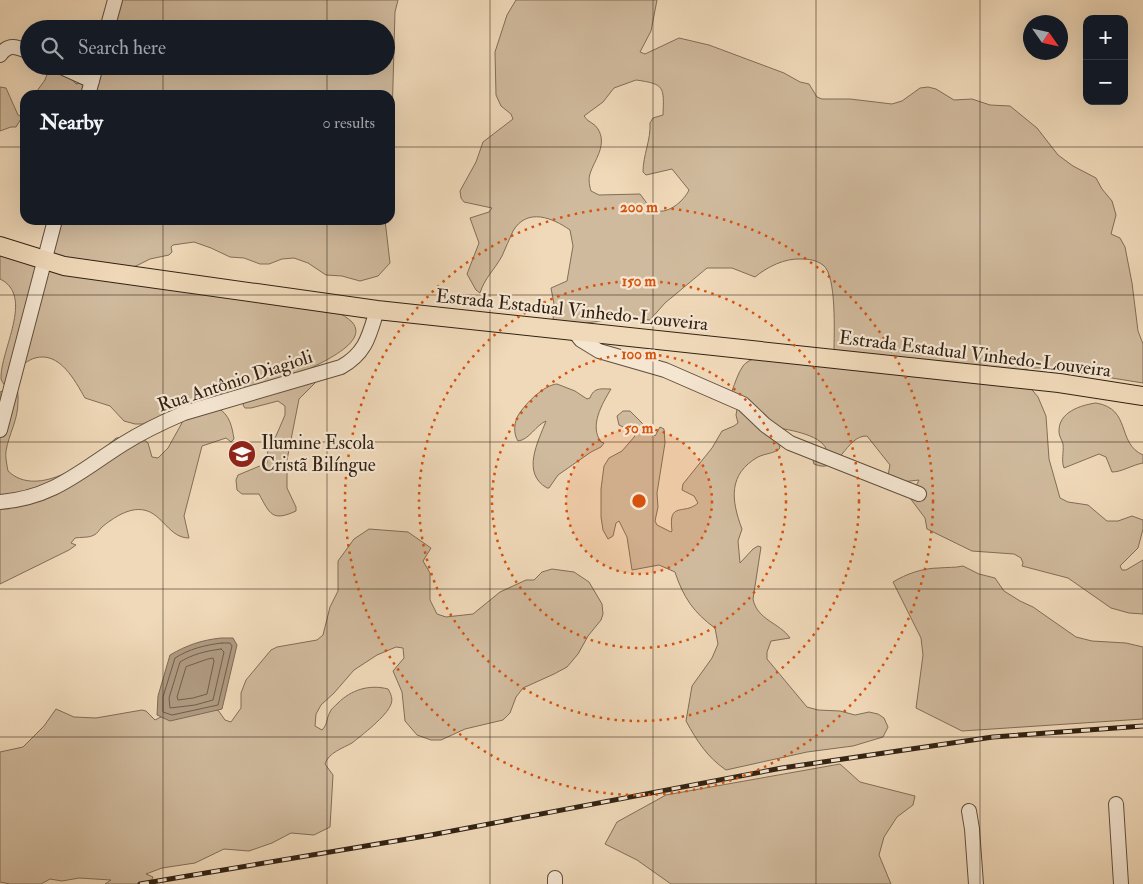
<!DOCTYPE html>
<html lang="en">
<head>
<meta charset="utf-8">
<style>
	:root { --surface:#171b24; --page:#20242c; --text:#f1f3f6; --muted:#9ea1a6; --line:#363941 }
	body { margin:0; font-family:"IM FELL Double Pica",serif; background:var(--page); color:var(--text) }
	.controls { position:absolute; right:15px; top:15px; display:grid; overflow:hidden; border-radius:10px; box-shadow:0 5px 20px #0002 }
	.controls button { width:45px; height:45px; display:grid; place-items:center; padding:0; border:0; border-bottom:1px solid var(--line); background:var(--surface); color:var(--text); font:25px sans-serif }
	.compass { position:absolute; left:1023px; top:15px; width:45px; height:45px; border-radius:50%; background:var(--surface); box-shadow:0 5px 20px #0002; rotate:124deg }
	.list { margin:0; padding:0; list-style:none }
	h2 { display:flex; justify-content:space-between; align-items:center; height:65px; margin:0; padding:0 20px; font-size:21px }
	h2 small { font-size:16px; font-weight:400; color:var(--muted) }
	.icon { flex:none; width:28px; height:28px; fill:none; stroke:currentColor; stroke-width:2; stroke-linecap:round; stroke-linejoin:round }
	.map { position:relative; flex:none; width:1143px; height:884px; overflow:hidden }
	.search { position:absolute; background:var(--surface); box-shadow:0 5px 20px #0002; left:20px; top:20px; width:375px; height:55px; display:flex; align-items:center; gap:12px; box-sizing:border-box; padding:0 18px; border-radius:28px; color:var(--muted); font-size:19px }
	.panel { position:absolute; background:var(--surface); box-shadow:0 5px 20px #0002; left:20px; top:90px; width:375px; height:135px; border-radius:15px }
	.map>svg:first-child { display:block }
	.green { fill:#d0ba9d; stroke:#806e58; fill-rule:evenodd }
	.water { fill:#af9a81; stroke:#7d6a55 }
	.lines { fill:none; stroke-linecap:round; stroke-linejoin:round }
	.shore { stroke:#705e4a; stroke-width:1 }
	.minor-casing { stroke:#614f3c; stroke-width:16 }
	.major-casing { stroke:#312113; stroke-width:20 }
	.minor { stroke:#f5e6d2; stroke-width:14 }
	.major { stroke:#f0d9b9; stroke-width:18 }
	.rail-casing { stroke:#312113; stroke-width:5 }
	.rail { stroke:#f5e6d2; stroke-width:3; stroke-dasharray:9; stroke-linecap:butt }
	.grid { fill:none; stroke:#312113; stroke-width:1; stroke-opacity:0.55 }
	.ring { fill:none; stroke:#d6530d; stroke-width:2.5; stroke-dasharray:2.5 5 }
	.labels { text-anchor:middle; dominant-baseline:central; stroke-width:4.5; stroke-linejoin:round; paint-order:stroke }
	.street-label { font-size:19px; fill:#312113; stroke:#f5e6d2 }
	.poi-label { font-size:19px; fill:#312113; stroke:#f5e6d2; text-anchor:start }
	.centre { fill:#d6530d; stroke:#f5e6d2; stroke-width:2.5 }
	.ring-label { font-size:15px; text-anchor:middle; font-weight:bold; fill:#d6530d; stroke:#f5e6d2; stroke-width:4.5; stroke-linejoin:round; paint-order:stroke }
</style>
</head>
<body>
<div class="map">
<svg width="1143" height="884" viewBox="0 0 1143 884">
	<rect width="100%" height="100%" fill="#f0d9b9"/>
	<filter id="stains"><feTurbulence type="fractalNoise" baseFrequency=".004" numOctaves="4"/><feColorMatrix values="0 0 0 0 .2 0 0 0 0 .09 0 0 0 0 .02 0 0 0 .5 -.17"/></filter>
	<radialGradient id="worn" r=".72"><stop offset=".6" stop-color="#630" stop-opacity="0"/><stop offset="1" stop-color="#630" stop-opacity=".3"/></radialGradient>
	<path class="green" d="M 111,0 L 398,0 L 395,12 L 390,190 L 390,95 L 34,95 L 45,80 L 50,66 L 61,66 L 76,84 L 85,82 L 91,66 L 386,66 L 386,29 L 105,29 Z
		M 516,0 L 657,0 L 651,31 L 640,52 L 645,54 L 679,38 L 709,45 L 784,73 L 800,82 L 809,84 L 817,97 L 822,99 L 850,99 L 892,104 L 902,101 L 920,88 L 928,87 L 936,89 L 954,100 L 972,99 L 990,105 L 1010,106 L 1037,128 L 1058,155 L 1073,166 L 1096,178 L 1102,189 L 1112,201 L 1116,215 L 1111,234 L 1120,238 L 1125,247 L 1132,283 L 1138,331 L 1143,344 L 1143,383 L 1050,368 L 1030,368 L 1023,371 L 1023,379 L 1038,397 L 1046,416 L 1049,459 L 1060,498 L 1068,502 L 1088,505 L 1107,521 L 1118,521 L 1132,516 L 1143,520 L 1143,529 L 1138,548 L 1120,566 L 1122,570 L 1126,570 L 1143,560 L 1143,614 L 1129,613 L 1111,608 L 1068,578 L 1022,566 L 1023,563 L 1021,558 L 1014,554 L 972,551 L 927,529 L 925,518 L 910,498 L 919,480 L 893,483 L 887,481 L 890,465 L 867,436 C 845,435 840,476 814,464 L 813,461 L 827,453 C 826,435 789,430 774,427 L 780,448 C 774,454 766,453 758,457 C 728,474 731,500 742,529 L 738,541 L 740,563 L 753,549 L 758,546 L 761,547 L 753,599 C 757,620 780,623 790,638 L 771,641 L 767,652 L 767,659 L 807,707 L 818,710 L 840,711 L 855,715 L 869,712 L 878,714 L 884,718 L 888,727 L 883,737 L 853,746 L 807,752 L 726,770 C 707,757 697,741 686,721 L 692,686 L 712,658 L 718,644 L 715,628 C 694,613 683,597 675,572 L 659,565 L 632,570 L 627,537 L 619,521 L 616,523 L 613,536 L 608,539 L 603,530 L 601,517 L 601,489 L 604,466 L 609,458 L 622,451 L 635,436 L 631,431 L 619,425 L 617,416 L 623,411 L 630,411 L 655,436 L 660,427 L 664,429 L 665,443 L 657,493 L 658,507 L 655,521 L 657,525 L 671,532 L 672,531 C 668,500 684,516 698,503 L 694,496 L 682,490 L 683,484 L 712,448 L 722,431 L 734,426 L 738,423 L 736,415 L 738,404 L 732,391 C 735,383 738,373 743,366 C 754,350 814,352 834,352 C 834,335 837,275 823,265 C 816,260 809,259 801,259 C 785,258 767,267 755,277 L 732,268 L 707,268 L 665,303 L 650,320 L 622,318 L 565,326 L 553,321 L 554,304 L 551,288 L 567,281 L 573,246 L 570,230 C 553,218 527,207 513,231 C 509,239 506,248 502,256 C 495,269 484,279 480,293 L 476,290 L 467,274 L 479,243 L 470,218 L 489,212 L 492,208 L 464,202 L 461,198 L 460,191 L 476,162 L 483,142 L 513,119 L 511,114 L 501,106 L 496,95 L 495,52 L 507,15 ZM 636,80 C 665,84 664,87 663,115 L 653,118 L 650,123 C 651,140 643,155 643,172 L 646,175 L 672,169 L 689,190 C 684,201 666,217 653,209 C 648,206 644,199 640,194 L 599,195 L 591,191 C 589,184 588,178 591,171 C 596,158 607,144 598,129 C 595,123 587,122 584,116 L 603,102 L 614,88 Z
		M 0,87 L 6,88 L 18,115 L 22,117 L 16,127 L 11,127 L 0,131 Z
		M 58,220 L 385,220 L 390,263 L 378,276 L 360,281 L 342,276 L 326,275 L 308,263 L 294,258 L 282,259 L 269,264 L 260,264 L 244,258 L 230,257 L 211,248 L 194,242 L 173,245 L 171,247 L 172,252 L 169,255 L 150,259 L 136,266 L 120,270 L 336,311 C 341,314 348,318 352,322 C 374,347 296,372 284,382 L 316,382 L 299,399 L 287,460 L 287,488 L 296,507 L 296,511 C 272,522 270,514 259,494 L 242,494 L 237,490 L 236,480 L 238,475 L 267,463 L 268,447 L 276,436 L 285,415 L 285,406 L 278,401 L 251,408 L 245,408 L 243,405 L 245,401 C 222,400 187,393 167,410 C 162,414 158,419 153,424 L 135,424 L 124,421 L 110,406 L 85,398 C 75,381 60,351 35,358 C 28,360 21,366 15,370 C 14,381 19,390 18,401 C 18,421 9,433 6,451 C 5,457 7,465 8,471 C 38,500 92,460 116,438 L 141,437 L 148,443 L 152,457 L 158,458 L 168,448 L 183,421 L 218,408 C 230,415 232,427 234,439 L 231,442 L 226,438 L 202,446 L 184,516 L 189,538 C 169,538 163,514 144,510 C 129,507 113,518 102,527 C 99,530 97,534 94,535 C 89,538 80,537 75,538 L 71,543 L 76,545 L 69,550 L 0,584 L 0,392 L 8,389 C 5,386 2,382 1,379 C 0,350 35,296 0,279 L 0,251 L 41,259 Z
		M 557,384 L 575,391 L 587,399 L 590,398 C 594,387 601,389 611,389 C 602,404 589,426 601,442 L 604,443 L 601,447 L 591,452 L 558,475 L 549,488 L 547,488 C 521,473 538,442 546,421 C 536,425 529,440 518,441 C 513,434 514,421 519,414 C 526,403 544,385 557,384 Z
		M 1096,403 C 1132,409 1116,443 1143,455 L 1143,463 C 1132,465 1122,472 1112,472 L 1106,457 L 1099,454 L 1064,468 C 1061,460 1064,453 1063,444 C 1062,440 1059,436 1059,432 C 1058,412 1081,405 1096,403 Z
		M 369,529 L 408,532 L 431,548 L 423,561 L 430,573 L 430,600 L 437,614 L 446,617 L 473,614 L 500,592 L 526,580 L 534,580 L 542,572 L 552,569 L 574,572 L 589,582 L 602,604 L 603,614 L 601,620 L 588,636 L 578,654 L 567,667 L 554,674 L 523,688 L 516,697 L 510,713 L 503,720 L 465,729 L 441,740 L 431,740 L 417,735 L 405,721 L 402,692 L 393,671 L 404,658 L 403,648 L 396,647 L 377,655 L 354,670 L 334,693 L 321,705 L 316,714 L 315,726 L 322,730 C 328,724 326,719 330,712 C 331,709 335,706 338,703 C 351,690 369,684 388,689 C 391,694 393,699 391,704 C 387,716 362,735 352,743 C 343,748 328,753 325,764 L 333,775 L 330,827 L 314,835 L 291,833 L 272,843 L 249,851 L 224,849 L 195,863 L 162,868 L 146,874 L 153,877 L 150,884 L 105,884 L 111,880 L 79,878 L 62,881 L 50,879 L 41,884 L 10,884 L 0,882 L 0,752 L 23,747 L 44,726 L 56,709 L 74,717 L 96,718 L 142,710 L 146,711 L 155,720 L 181,707 L 218,710 L 225,720 L 231,722 L 241,708 L 241,693 L 246,680 L 271,650 L 277,647 L 317,640 L 323,635 L 330,607 L 338,591 L 338,561 L 354,539 Z
		M 963,566 L 979,574 L 995,578 L 1004,591 L 1020,601 L 1033,607 L 1076,637 L 1092,641 L 1126,643 L 1143,647 L 1143,719 L 962,731 L 916,708 L 923,655 L 921,638 L 893,582 C 906,574 923,568 939,568 C 948,567 955,568 963,566 Z
		M 840,764 L 860,782 L 915,796 L 913,805 L 897,817 L 884,837 L 879,855 L 891,884 L 671,884 L 637,860 L 605,844 L 617,822 L 666,795 Z"/>
	<path class="water" d="M 221,638 L 233,638 L 237,645 L 222,709 L 170,721 L 157,715 L 158,696 L 170,655 C 187,645 202,640 221,638 Z"/>
	<g class="lines">
		<path class="shore" d="M 222,643 L 230,643 L 232,646 L 218,705 L 172,715 L 163,712 L 163,697 L 175,658 C 189,649 205,645 222,643 Z
			M 221,649 L 224,652 L 213,700 L 195,705 L 170,708 L 169,698 L 180,662 C 193,654 206,651 221,649 Z
			M 208,659 L 213,658 L 214,661 L 207,694 L 193,698 L 178,700 L 177,697 L 186,667 Z"/>
		<defs>
			<path id="minor" d="M 107,29 L 115,0
				M 0,55 C 9,43 17,47 29,52
				M 59,66 L 92,81
				M 88,95 L 96,66
				M 574,331 L 581,340 L 599,351 L 665,370 L 743,404 L 765,425 L 790,443 L 919,494
				M 0,430 L 55,220
				M 0,502 C 53,498 80,471 123,444 C 142,432 163,422 184,413 L 341,367 C 366,353 369,336 377,310
				M 1116,804 L 1121,884
				M 969,811 L 972,829 L 976,884
				M 555,878 L 555,884"/>
			<path id="major" d="M 0,246 L 64,266 L 377,310 L 1059,383 L 1143,396"/>
		</defs>
		<use href="#minor" class="minor-casing"/>
		<use href="#major" class="major-casing"/>
		<use href="#minor" class="minor"/>
		<use href="#major" class="major"/>
		<defs>
			<path id="rail" d="M 140,884 L 431,835 L 782,768 L 993,737 L 1143,726"/>
		</defs>
		<use href="#rail" class="rail-casing"/>
		<use href="#rail" class="rail"/>
	</g>
	<path class="grid" d="M 163,0 L 163,29M 327,0 L 327,29M 490,0 L 490,884M 653,0 L 653,884M 816,0 L 816,884M 980,0 L 980,884M 163,66 L 163,95M 327,66 L 327,95M 0,147 L 25,147M 390,147 L 1143,147M 163,220 L 163,884M 327,220 L 327,884M 0,295 L 1143,295M 0,442 L 1143,442M 0,589 L 1143,589M 0,737 L 1143,737"/>
	<circle cx="639" cy="501" r="73" fill="#d6530d" fill-opacity=".12"/>
	<g class="ring">
		<circle cx="639" cy="501" r="73"/>
		<circle cx="639" cy="501" r="147"/>
		<circle cx="639" cy="501" r="220"/>
		<circle cx="639" cy="501" r="294"/>
	</g>
	<defs>
		<symbol id="school-disc" viewBox="-11 -11 22 22"><circle r="9.5" fill="#8f2418" stroke="#f5e6d2"/><path d="M0-5L7-2L0 1L-7-2ZM-4 1L0 2.5L4 1V4Q0 6-4 4Z" fill="#fff"/></symbol>
	</defs>
	<g fill-rule="evenodd">
		<use href="#school-disc" x="226" y="438" width="32" height="32"/>
	</g>
	<g class="labels">
		<g class="street-label">
			<text transform="translate(572 310) rotate(6)">Estrada Estadual Vinhedo-Louveira</text>
			<text transform="translate(975 354) rotate(7)">Estrada Estadual Vinhedo-Louveira</text>
			<text transform="translate(235 381) rotate(-18)">Rua Antônio Diagioli</text>
		</g>
		<g class="poi-label">
			<text x="261" y="443">Ilumine Escola<tspan x="261" dy="22">Cristã Bilíngue</tspan></text>
		</g>
	</g>
	<circle cx="639" cy="501" r="8" class="centre"/>
	<g class="ring-label">
		<text x="639" y="212">200 m</text>
		<text x="639" y="286">150 m</text>
		<text x="639" y="359">100 m</text>
		<text x="639" y="433">50 m</text>
	</g>
	<rect width="100%" height="100%" filter="url(#stains)"/>
	<rect width="100%" height="100%" fill="url(#worn)"/>
</svg>
<div class="controls">
<button>+</button>
<button>−</button>
</div>
<svg class="compass" viewBox="-18 -18 36 36"><path d="M0-13l5 13h-10z" fill="#e53935"/><path d="M0 13l5-13h-10z" fill="#9ea1a6"/></svg>
<div class="search"><svg class="icon" aria-label="search" viewBox="0 0 24 24"><circle cx="10" cy="10" r="6"/><path d="M15 15l6 6"/></svg>Search here</div>
<section class="panel">
<h2>Nearby<small>0 results</small></h2>
<ul class="list">
</ul>
</section>
</div>
</body>
</html>
